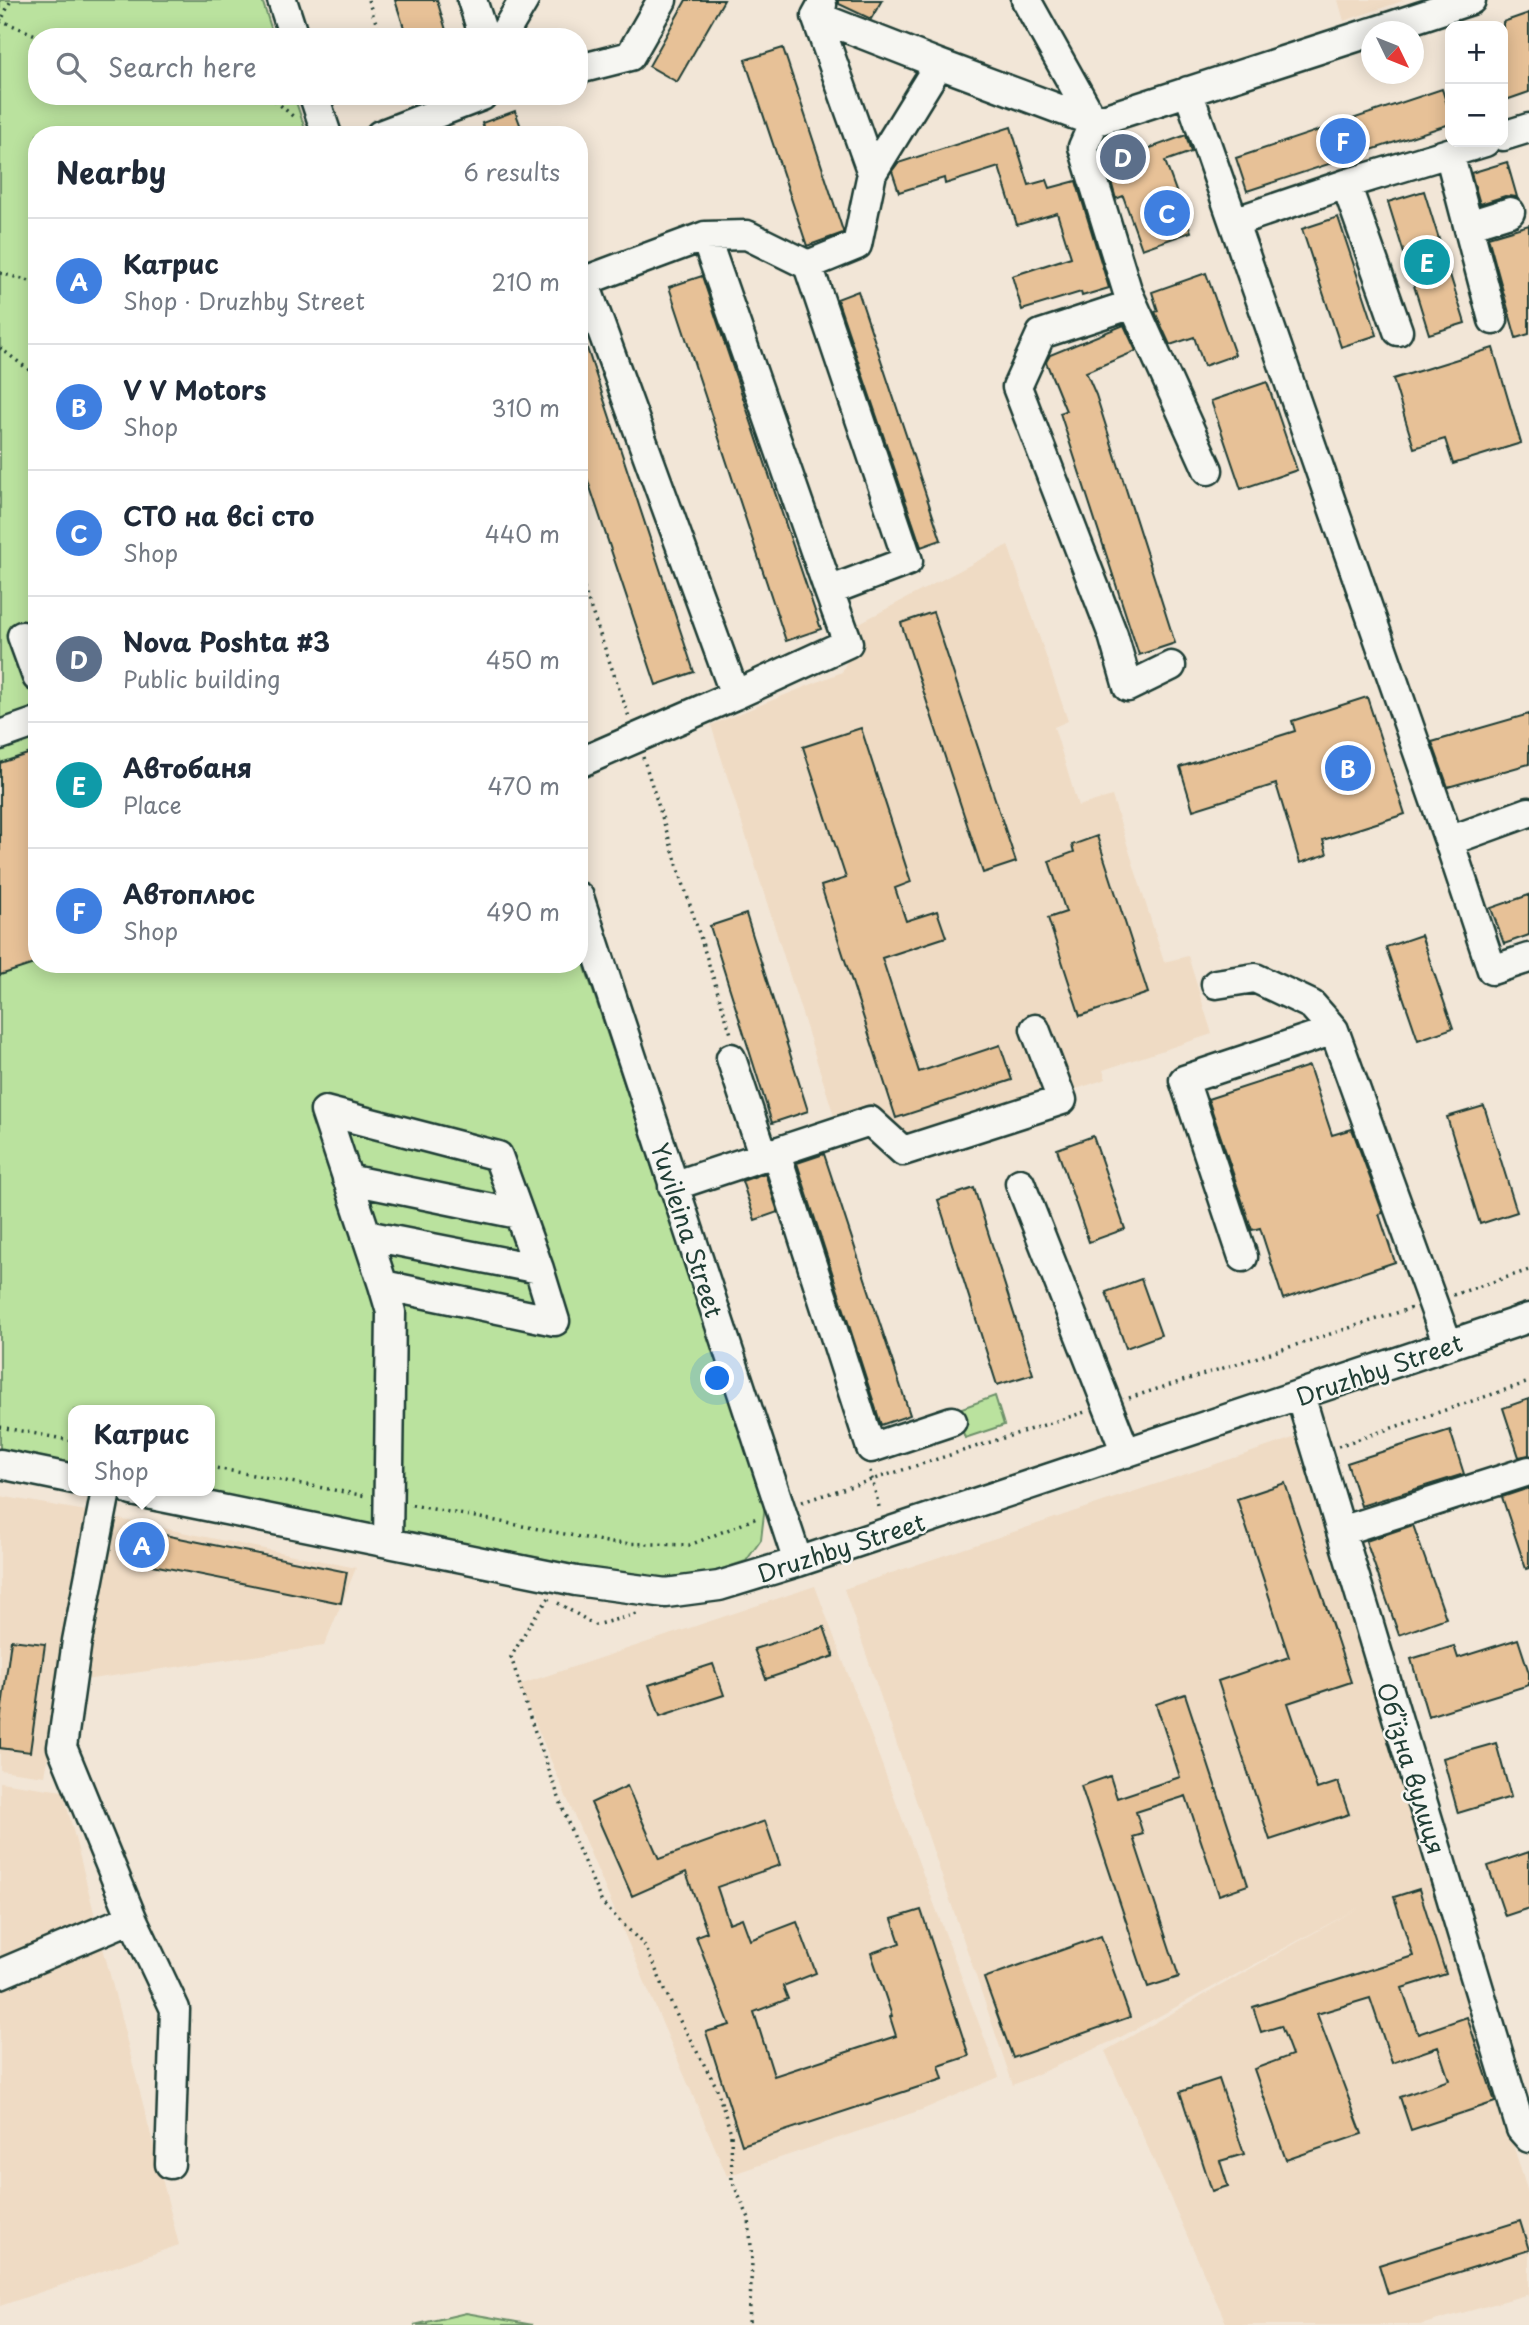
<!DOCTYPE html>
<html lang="en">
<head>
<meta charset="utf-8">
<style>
	:root { --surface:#fff; --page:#f2f2f3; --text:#1f2937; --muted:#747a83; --line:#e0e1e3; --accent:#1f6fb2 }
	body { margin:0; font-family:"Playpen Sans",sans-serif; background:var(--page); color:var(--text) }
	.controls { position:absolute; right:21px; top:21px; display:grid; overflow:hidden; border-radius:14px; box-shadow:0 4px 18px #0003 }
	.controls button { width:63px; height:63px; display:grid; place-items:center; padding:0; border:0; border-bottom:2px solid var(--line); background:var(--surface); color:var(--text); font:35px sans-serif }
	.compass { position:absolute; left:1361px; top:21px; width:63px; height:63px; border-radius:50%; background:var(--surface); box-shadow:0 4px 18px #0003; rotate:133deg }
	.you { position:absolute; left:718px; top:1379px; width:24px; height:24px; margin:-18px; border:5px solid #fff; border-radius:50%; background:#1a73e8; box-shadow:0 0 0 10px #1a73e833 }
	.badge { display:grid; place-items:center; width:46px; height:46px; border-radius:50%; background:var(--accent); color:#fff; font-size:23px; font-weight:700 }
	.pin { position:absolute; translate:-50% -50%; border:4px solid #fff; box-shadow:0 2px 7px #0006 }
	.popup { position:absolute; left:68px; top:1405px; width:147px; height:91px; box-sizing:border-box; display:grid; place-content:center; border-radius:14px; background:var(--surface); filter:drop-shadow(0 2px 5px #0005); font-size:23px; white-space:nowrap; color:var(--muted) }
	.popup b { font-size:26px; color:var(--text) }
	.popup::after { content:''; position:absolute; left:50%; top:100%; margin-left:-14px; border:14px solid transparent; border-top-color:var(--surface) }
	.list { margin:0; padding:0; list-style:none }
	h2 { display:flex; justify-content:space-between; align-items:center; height:91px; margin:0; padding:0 28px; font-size:30px }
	h2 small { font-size:23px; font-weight:400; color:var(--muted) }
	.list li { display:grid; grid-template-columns:46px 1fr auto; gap:21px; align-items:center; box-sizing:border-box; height:126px; padding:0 28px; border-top:2px solid var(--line) }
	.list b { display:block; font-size:26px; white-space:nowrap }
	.list p { margin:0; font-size:23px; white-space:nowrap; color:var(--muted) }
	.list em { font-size:23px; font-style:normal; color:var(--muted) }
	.icon { flex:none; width:38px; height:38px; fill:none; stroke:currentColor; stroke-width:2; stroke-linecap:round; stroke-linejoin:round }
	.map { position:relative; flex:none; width:1529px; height:2325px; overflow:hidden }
	.search { position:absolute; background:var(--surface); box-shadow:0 4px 18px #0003; left:28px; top:28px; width:560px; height:77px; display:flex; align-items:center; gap:18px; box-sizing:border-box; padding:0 24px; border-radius:28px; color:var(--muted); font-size:26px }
	.panel { position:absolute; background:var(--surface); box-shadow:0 4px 18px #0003; left:28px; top:126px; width:560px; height:847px; border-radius:28px }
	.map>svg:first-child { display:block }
	.built { fill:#efdbc4 }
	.green { fill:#bae29e; stroke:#6c9069; stroke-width:2 }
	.building { fill:#e7c197; stroke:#1f3d34; stroke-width:2 }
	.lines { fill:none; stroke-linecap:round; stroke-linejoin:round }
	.minor-casing { stroke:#1f3d34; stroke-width:33 }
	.path { stroke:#1f3d34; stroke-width:3.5; stroke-dasharray:2 5; stroke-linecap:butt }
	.minor { stroke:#f6f6f2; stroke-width:28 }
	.labels { text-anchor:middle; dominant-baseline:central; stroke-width:5; stroke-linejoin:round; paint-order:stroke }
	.street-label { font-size:24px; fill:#1f3d34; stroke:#f6f6f2 }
</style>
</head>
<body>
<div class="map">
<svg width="1529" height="2325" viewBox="0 0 1529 2325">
	<rect width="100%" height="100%" fill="#f2e6d7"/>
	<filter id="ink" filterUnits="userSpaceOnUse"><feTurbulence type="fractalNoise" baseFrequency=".0143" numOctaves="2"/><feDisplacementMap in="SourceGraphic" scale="14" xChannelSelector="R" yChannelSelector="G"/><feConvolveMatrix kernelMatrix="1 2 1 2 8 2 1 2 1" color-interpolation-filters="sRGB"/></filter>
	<g filter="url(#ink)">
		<path class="built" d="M 1338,0 L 1405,0 L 1344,21 Z
			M 1008,545 L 1068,721 L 1054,727 L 1078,806 L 1112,796 L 1164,962 L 1188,956 L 1212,1034 L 1103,1070 L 1106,1079 L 927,1139 L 866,1132 L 842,1141 L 711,725 L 842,672 L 848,659 L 848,629 Z
			M 1311,1432 L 1428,1869 L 1529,2196 L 1529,2294 L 1420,2325 L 1227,2325 L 1105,2051 L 1360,1907 L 1117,2039 L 1013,2085 L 844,1589 Z
			M 0,1496 L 92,1512 L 45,1776 L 0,1770 Z
			M 114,1518 L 356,1568 L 324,1646 L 77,1681 Z
			M 815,1586 L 999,2077 L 924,2109 L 727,2176 L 519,1685 Z
			M 0,1782 L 63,1791 L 179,2245 L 0,2306 Z"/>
		<path class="green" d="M 0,0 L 262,0 L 274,37 L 37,37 L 37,96 L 294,96 L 307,135 L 37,135 L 37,964 L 579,964 L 579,949 L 765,1505 L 761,1540 L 746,1561 L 689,1580 L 639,1578 L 201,1491 L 210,1491 L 210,1410 L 74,1410 L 74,1465 L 0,1451 Z
			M 995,1396 L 1004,1425 L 965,1438 L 956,1410 Z
			M 466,2313 L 533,2325 L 414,2325 Z"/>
		<path class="building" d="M 395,0 L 437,0 L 448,37 L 407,37 Z
			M 686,0 L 724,0 L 677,82 L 649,66 Z
			M 837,0 L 882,0 L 871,19 L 839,4 Z
			M 1529,13 L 1529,92 L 1503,101 L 1503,22 Z
			M 783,48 L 843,231 L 843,233 L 807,246 L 745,60 Z
			M 1442,89 L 1450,114 L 1450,124 L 1247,191 L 1236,158 Z
			M 515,111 L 524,135 L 486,135 L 482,123 Z
			M 1011,127 L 1029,185 L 1047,180 L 1050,188 L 1076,181 L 1109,288 L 1082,296 L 1081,292 L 1022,310 L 1012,276 L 1071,257 L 1057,213 L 1017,225 L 999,167 L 945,184 L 944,178 L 899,192 L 892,171 L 898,163 Z
			M 1186,135 L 1191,152 L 1165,161 L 1191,232 L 1142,249 L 1123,196 L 1116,199 L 1106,164 Z
			M 1507,162 L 1517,197 L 1505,196 L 1480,204 L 1471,173 Z
			M 1424,191 L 1465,323 L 1429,334 L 1388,202 Z
			M 1338,217 L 1377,335 L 1341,347 L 1302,229 Z
			M 1529,225 L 1529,334 L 1516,338 L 1488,237 Z
			M 1206,273 L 1235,355 L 1204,366 L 1194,337 L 1170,345 L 1155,312 L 1158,311 L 1152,292 Z
			M 702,276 L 821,629 L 786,641 L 669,287 Z
			M 858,291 L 941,540 L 921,547 L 837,299 Z
			M 1124,325 L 1136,351 L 1086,372 L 1096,395 L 1175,643 L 1139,655 L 1060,413 L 1066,411 L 1046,362 L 1050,355 Z
			M 582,333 L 694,672 L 656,685 L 579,454 L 579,334 Z
			M 1493,348 L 1521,443 L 1453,464 L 1445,439 L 1414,448 L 1393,379 Z
			M 1267,382 L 1297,470 L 1241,489 L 1211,401 Z
			M 933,612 L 1016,862 L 983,873 L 901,623 Z
			M 1367,697 L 1405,814 L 1323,840 L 1327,854 L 1300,863 L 1276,784 L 1193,810 L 1180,767 L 1295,731 L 1292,721 Z
			M 1529,714 L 1529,764 L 1448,787 L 1432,742 Z
			M 861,728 L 911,882 L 895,888 L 906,921 L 937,911 L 946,937 L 882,958 L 919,1072 L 1000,1045 L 1012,1080 L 896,1118 L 821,886 L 846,878 L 803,747 Z
			M 37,751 L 37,963 L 0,975 L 0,763 Z
			M 1097,836 L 1148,993 L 1080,1016 L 1048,918 L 1066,912 L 1049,861 L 1074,852 L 1072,845 Z
			M 1529,895 L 1529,935 L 1504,944 L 1491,908 Z
			M 746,914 L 808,1111 L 772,1123 L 710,926 Z
			M 1421,935 L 1453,1028 L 1418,1040 L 1386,947 Z
			M 1309,1066 L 1332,1135 L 1352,1129 L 1383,1213 L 1379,1214 L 1395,1262 L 1283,1299 L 1260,1228 L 1252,1230 L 1208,1099 Z
			M 1484,1106 L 1517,1212 L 1480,1224 L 1447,1117 Z
			M 1093,1136 L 1125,1229 L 1089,1242 L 1057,1149 Z
			M 824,1154 L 910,1415 L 881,1425 L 797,1163 Z
			M 765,1173 L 778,1212 L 755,1220 L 742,1181 Z
			M 974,1188 L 1033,1374 L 997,1385 L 938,1200 Z
			M 1141,1279 L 1161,1335 L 1126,1348 L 1106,1292 Z
			M 1529,1399 L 1529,1455 L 1519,1457 L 1503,1408 Z
			M 1450,1430 L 1464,1474 L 1361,1506 L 1347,1463 Z
			M 1285,1483 L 1351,1682 L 1288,1703 L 1317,1789 L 1338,1782 L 1349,1814 L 1270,1840 L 1218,1681 L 1289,1657 L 1237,1499 Z
			M 1529,1488 L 1529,1568 L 1526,1569 L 1502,1497 Z
			M 1413,1525 L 1446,1618 L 1399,1635 L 1366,1541 Z
			M 135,1529 L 347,1572 L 341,1603 L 128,1560 Z
			M 824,1627 L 834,1656 L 766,1679 L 754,1649 Z
			M 1518,1639 L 1529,1673 L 1529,1685 L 1428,1716 L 1411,1659 L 1454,1646 L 1458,1658 Z
			M 11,1640 L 45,1644 L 30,1752 L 0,1748 L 0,1722 Z
			M 713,1664 L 724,1695 L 660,1716 L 649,1685 Z
			M 1185,1694 L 1248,1885 L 1219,1895 L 1186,1796 L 1136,1812 L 1143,1834 L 1133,1837 L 1179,1977 L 1148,1987 L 1081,1786 L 1110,1776 L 1117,1798 L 1180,1777 L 1156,1704 Z
			M 1496,1743 L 1511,1797 L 1458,1813 L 1443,1758 Z
			M 627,1786 L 659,1859 L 765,1821 L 780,1865 L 717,1887 L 729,1923 L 742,1918 L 750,1940 L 797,1922 L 816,1973 L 783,1986 L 788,1999 L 754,2012 L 774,2076 L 896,2036 L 890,2017 L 892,2016 L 871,1953 L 900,1943 L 892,1919 L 921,1910 L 969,2056 L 939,2066 L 943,2079 L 742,2145 L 706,2032 L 730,2025 L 696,1936 L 707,1932 L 686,1872 L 632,1896 L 591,1803 Z
			M 1529,1852 L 1529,1908 L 1505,1916 L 1488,1866 Z
			M 1419,1889 L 1446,1974 L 1402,1988 L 1418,2034 L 1467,2017 L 1495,2102 L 1411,2130 L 1400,2097 L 1449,2080 L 1438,2047 L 1392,2063 L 1370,1998 L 1317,2014 L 1362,2134 L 1286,2160 L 1254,2069 L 1292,2055 L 1281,2026 L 1261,2032 L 1253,2007 L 1413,1956 L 1394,1897 Z
			M 1101,1936 L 1130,2017 L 1013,2058 L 984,1978 Z
			M 1219,2079 L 1244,2154 L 1220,2161 L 1228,2186 L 1212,2191 L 1180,2092 Z
			M 1520,2221 L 1529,2250 L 1388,2294 L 1379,2265 Z"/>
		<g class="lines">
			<defs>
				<path id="minor" d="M 282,0 L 294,37
					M 472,0 L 484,37
					M 1026,0 L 1094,122
					M 822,5 L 816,16 L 939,64
					M 816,16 L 872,173
					M 1373,32 L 1471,0
					M 502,37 L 524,0
					M 579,69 L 630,56 L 662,0
					M 1188,91 L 1449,841 L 1529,812
					M 314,96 L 327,135
					M 1094,122 L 1083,147 L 1128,293 L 1208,470
					M 380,135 L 482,96
					M 1503,136 L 1529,128
					M 1449,153 L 1493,320
					M 1234,222 L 1346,184
					M 1468,225 L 1510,212
					M 808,265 L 747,235 L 705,236 L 829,591 L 908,561 L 808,265 L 857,245 L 872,173 L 939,64 L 1094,122 L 1372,32
					M 579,283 L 705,236
					M 1133,304 L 1041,334 L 1017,387 L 1113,635 L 1128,687 L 1171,666
					M 1398,331 L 1346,184 L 1485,142
					M 22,636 L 37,677
					M 735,695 L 848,643 L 829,591
					M 0,735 L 37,722
					M 579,763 L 735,695 L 584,281
					M 1449,841 L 1492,970 L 1529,958
					M 579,897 L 798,1562
					M 1216,984 L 1255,978 L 1312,1005 L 1334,1030
					M 731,1058 L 764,1157
					M 776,1153 L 871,1448 L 952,1421
					M 347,1179 L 518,1214
					M 1020,1183 L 1126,1453
					M 673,1186 L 870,1121 L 903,1151 L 1062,1100 L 1035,1029
					M 366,1235 L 539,1269
					M 1243,1257 L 1184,1080 L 1334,1030 L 1448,1345
					M 383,1285 L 555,1321 L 539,1269 L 498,1156 L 325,1111 L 383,1285 L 391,1312 L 388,1543
					M 1300,1395 L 1521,2129 L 1529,2138
					M 0,1464 L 74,1479
					M 132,1491 L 576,1581 L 666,1593 L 719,1586 L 798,1562 L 1529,1318
					M 1341,1531 L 1529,1471
					M 132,1918 L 175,2009 L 170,2164
					M 0,1974 L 132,1918 L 62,1747 L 77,1641 L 106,1491"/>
			</defs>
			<use href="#minor" class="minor-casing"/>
			<path class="path" d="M 368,0 L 381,37
				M 0,20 L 40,37
				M 0,23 L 11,0
				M 270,96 L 296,119
				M 0,273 L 37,283
				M 0,348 L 37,376
				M 579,575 L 629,717
				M 643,757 L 732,1037
				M 1453,1295 L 1529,1270
				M 1129,1398 L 1412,1308
				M 0,1427 L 74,1441
				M 1338,1446 L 1529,1382
				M 210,1467 L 366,1496
				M 870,1471 L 880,1511
				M 802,1502 L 1085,1412
				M 412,1505 L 612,1543 L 690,1545 L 759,1517
				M 549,1598 L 533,1619 L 511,1657 L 529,1715 L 574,1839 L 602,1903 L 645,1946 L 675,2012 L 716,2086 L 731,2133 L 732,2181 L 749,2218 L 752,2262 L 749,2325
				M 558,1603 L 595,1625 L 641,1613"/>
			<use href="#minor" class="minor"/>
		</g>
	</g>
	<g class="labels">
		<g class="street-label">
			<text transform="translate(688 1230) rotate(72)">Yuvileina Street</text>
			<text transform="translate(1379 1369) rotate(-19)">Druzhby Street</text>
			<text transform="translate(841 1547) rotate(-18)">Druzhby Street</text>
			<text transform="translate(1412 1768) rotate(73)">Об’їзна вулиця</text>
		</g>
	</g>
</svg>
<div class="controls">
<button>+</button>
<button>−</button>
</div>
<svg class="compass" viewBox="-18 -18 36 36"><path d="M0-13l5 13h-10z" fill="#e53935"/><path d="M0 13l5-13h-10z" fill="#747a83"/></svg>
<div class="you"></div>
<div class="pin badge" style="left:142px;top:1545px;background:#3f7fe0">A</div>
<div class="popup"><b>Катрис</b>Shop</div>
<div class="pin badge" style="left:1348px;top:768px;background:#3f7fe0">B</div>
<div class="pin badge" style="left:1167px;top:213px;background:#3f7fe0">C</div>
<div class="pin badge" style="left:1123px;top:157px;background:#5c6f8a">D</div>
<div class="pin badge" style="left:1427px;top:262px;background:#0f9aa8">E</div>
<div class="pin badge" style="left:1343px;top:141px;background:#3f7fe0">F</div>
<div class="search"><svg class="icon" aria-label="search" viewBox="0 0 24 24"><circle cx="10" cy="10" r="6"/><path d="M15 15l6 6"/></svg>Search here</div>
<section class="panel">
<h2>Nearby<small>6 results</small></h2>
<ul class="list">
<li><span class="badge" style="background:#3f7fe0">A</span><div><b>Катрис</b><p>Shop · Druzhby Street</p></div><em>210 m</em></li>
<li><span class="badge" style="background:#3f7fe0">B</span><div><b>V V Motors</b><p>Shop</p></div><em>310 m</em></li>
<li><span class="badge" style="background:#3f7fe0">C</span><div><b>СТО на всі сто</b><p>Shop</p></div><em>440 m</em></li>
<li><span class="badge" style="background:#5c6f8a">D</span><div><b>Nova Poshta #3</b><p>Public building</p></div><em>450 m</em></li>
<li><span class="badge" style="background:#0f9aa8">E</span><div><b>Автобаня</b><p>Place</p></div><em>470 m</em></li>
<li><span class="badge" style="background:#3f7fe0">F</span><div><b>Автоплюс</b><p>Shop</p></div><em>490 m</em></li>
</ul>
</section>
</div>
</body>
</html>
